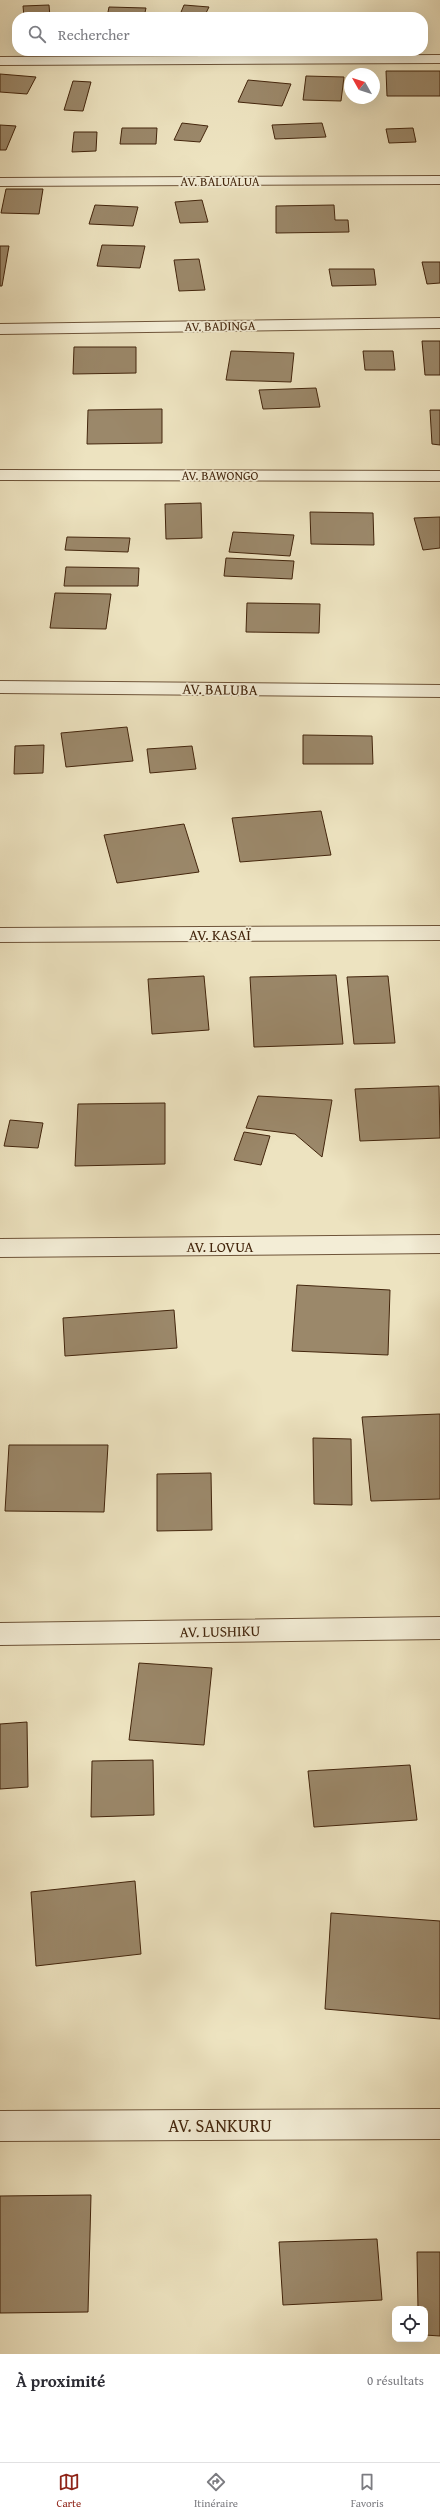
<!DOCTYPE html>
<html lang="fr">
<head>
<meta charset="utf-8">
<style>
	:root { --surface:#fff; --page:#f2f2f3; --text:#2b2b33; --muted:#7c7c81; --line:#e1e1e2; --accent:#8f2418 }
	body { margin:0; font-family:"Gentium Book Plus",serif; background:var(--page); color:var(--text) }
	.controls { position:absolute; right:12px; bottom:12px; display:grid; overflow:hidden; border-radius:8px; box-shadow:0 4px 16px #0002 }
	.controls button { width:36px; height:36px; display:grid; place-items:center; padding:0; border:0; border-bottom:1px solid var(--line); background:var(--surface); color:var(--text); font:20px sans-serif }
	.compass { position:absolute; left:344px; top:68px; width:36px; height:36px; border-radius:50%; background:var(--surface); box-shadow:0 4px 16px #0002; rotate:309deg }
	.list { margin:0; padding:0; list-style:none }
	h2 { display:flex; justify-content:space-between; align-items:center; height:52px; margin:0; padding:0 16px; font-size:17px }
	h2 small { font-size:13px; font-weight:400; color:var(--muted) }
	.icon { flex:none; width:22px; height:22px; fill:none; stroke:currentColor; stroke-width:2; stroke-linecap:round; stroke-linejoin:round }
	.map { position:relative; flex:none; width:440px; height:2354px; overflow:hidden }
	.search { position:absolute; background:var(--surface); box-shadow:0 4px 16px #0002; left:12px; right:12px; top:12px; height:44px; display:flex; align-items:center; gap:10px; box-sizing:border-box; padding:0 14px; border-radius:16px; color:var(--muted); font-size:15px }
	.sheet { height:108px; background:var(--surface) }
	nav { display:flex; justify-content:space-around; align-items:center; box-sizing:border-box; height:56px; border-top:1px solid var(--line); background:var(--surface); font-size:11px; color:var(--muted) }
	nav a { display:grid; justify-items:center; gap:2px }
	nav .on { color:var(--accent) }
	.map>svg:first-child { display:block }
	.building { fill:#9b886a; stroke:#43250c }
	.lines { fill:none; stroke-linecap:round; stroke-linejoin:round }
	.minor-casing { stroke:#6e5439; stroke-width:2 }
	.minor { fill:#f3edd6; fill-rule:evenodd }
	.labels { text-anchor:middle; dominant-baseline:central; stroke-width:3.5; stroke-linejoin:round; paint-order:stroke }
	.far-street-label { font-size:13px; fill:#43250c; stroke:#f3edd6 }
	.street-label { font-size:15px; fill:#43250c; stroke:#f3edd6 }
	.near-street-label { font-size:18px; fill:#43250c; stroke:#f3edd6 }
</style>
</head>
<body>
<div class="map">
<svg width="440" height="2354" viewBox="0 0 440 2354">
	<rect width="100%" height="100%" fill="#ede3c0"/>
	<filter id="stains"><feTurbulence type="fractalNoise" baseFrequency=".005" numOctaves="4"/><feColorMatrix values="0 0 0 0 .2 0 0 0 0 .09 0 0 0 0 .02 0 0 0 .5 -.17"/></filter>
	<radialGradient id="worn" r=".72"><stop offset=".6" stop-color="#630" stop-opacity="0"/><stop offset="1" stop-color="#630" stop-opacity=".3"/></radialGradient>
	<path class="building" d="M 49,5 L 50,17 L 24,17 L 23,6 Z
		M 184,5 L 209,7 L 204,17 L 179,17 Z
		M 109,7 L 146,8 L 144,17 L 107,17 Z
		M 386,71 L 440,71 L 440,96 L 387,96 Z
		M 0,74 L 36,77 L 27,94 L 0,92 Z
		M 306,76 L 344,77 L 341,101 L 303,100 Z
		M 248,80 L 291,84 L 282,106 L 238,102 Z
		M 73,81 L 91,82 L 83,111 L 64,110 Z
		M 182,123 L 208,126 L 200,142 L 174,140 Z
		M 322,123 L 326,137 L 275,139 L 272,125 Z
		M 0,125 L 16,126 L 6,150 L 0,150 Z
		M 122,128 L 157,128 L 156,144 L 120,144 Z
		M 413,128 L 416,142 L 389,143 L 386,129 Z
		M 74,132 L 97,132 L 96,151 L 72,152 Z
		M 6,189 L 43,189 L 39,214 L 1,213 Z
		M 202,200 L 208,222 L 180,223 L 175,202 Z
		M 95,205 L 138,207 L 133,226 L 89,224 Z
		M 334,205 L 335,220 L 348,220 L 349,232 L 276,233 L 276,206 Z
		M 102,245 L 145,246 L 140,268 L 97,266 Z
		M 0,246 L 9,246 L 2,286 L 0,286 Z
		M 199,259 L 205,290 L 179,291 L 174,260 Z
		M 422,262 L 440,262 L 440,283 L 427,284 Z
		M 329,269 L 374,269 L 376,285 L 332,286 Z
		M 422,341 L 440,341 L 440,375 L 425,375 Z
		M 74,347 L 136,347 L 136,373 L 73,374 Z
		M 231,351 L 294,353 L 291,382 L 226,380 Z
		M 363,351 L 393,351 L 395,370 L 365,370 Z
		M 316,388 L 320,407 L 263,409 L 259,390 Z
		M 162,409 L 162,443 L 87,444 L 88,410 Z
		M 430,410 L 440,410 L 440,445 L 432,444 Z
		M 201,503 L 202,538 L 166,539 L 165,504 Z
		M 310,512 L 373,513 L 374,545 L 311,544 Z
		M 440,517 L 440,548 L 423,550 L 414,518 Z
		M 233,532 L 294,535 L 290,556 L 229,552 Z
		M 67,537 L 130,538 L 128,552 L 65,550 Z
		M 226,558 L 294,561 L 292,579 L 224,576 Z
		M 66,567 L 139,568 L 138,586 L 64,586 Z
		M 55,593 L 111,594 L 106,629 L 50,628 Z
		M 247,603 L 320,604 L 319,633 L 246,632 Z
		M 127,727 L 133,761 L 66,767 L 61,733 Z
		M 303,735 L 372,736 L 373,764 L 303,764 Z
		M 44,745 L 43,773 L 14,774 L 15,746 Z
		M 192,746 L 196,769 L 150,773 L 147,749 Z
		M 321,811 L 331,855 L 240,862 L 232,818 Z
		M 184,824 L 199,872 L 117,883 L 104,835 Z
		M 336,975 L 343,1044 L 254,1047 L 250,977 Z
		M 204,976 L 209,1030 L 152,1034 L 148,979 Z
		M 388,976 L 395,1043 L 354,1044 L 347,977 Z
		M 439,1086 L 440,1138 L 360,1141 L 355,1089 Z
		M 258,1096 L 332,1100 L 322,1157 L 295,1134 L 246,1128 Z
		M 165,1103 L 165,1164 L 75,1166 L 78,1104 Z
		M 10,1120 L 43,1123 L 38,1148 L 4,1146 Z
		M 244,1132 L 270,1136 L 261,1165 L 234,1160 Z
		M 297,1285 L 390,1290 L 388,1355 L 292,1351 Z
		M 174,1310 L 177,1348 L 65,1356 L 63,1318 Z
		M 440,1414 L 440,1499 L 371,1501 L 362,1417 Z
		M 313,1438 L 351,1439 L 352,1505 L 314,1504 Z
		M 9,1445 L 108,1445 L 104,1512 L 5,1511 Z
		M 211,1473 L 212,1530 L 157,1531 L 157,1474 Z
		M 139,1663 L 212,1668 L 204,1745 L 129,1740 Z
		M 27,1722 L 28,1787 L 0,1789 L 0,1724 Z
		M 153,1760 L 154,1815 L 91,1817 L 92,1761 Z
		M 410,1765 L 417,1820 L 314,1827 L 308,1771 Z
		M 135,1881 L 141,1954 L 36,1966 L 31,1892 Z
		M 331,1913 L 440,1921 L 440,2019 L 325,2009 Z
		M 91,2195 L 88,2312 L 0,2313 L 0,2196 Z
		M 377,2239 L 382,2300 L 283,2305 L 279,2242 Z
		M 417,2252 L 440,2252 L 440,2336 L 425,2335 L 425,2309 L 418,2309 Z"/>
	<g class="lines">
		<defs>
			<path id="minor" d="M 440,55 L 440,63 L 0,65 L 0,57 Z
				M 440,176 L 440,184 L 0,186 L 0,178 Z
				M 440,318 L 440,328 L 0,334 L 0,324 Z
				M 0,470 L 440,471 L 440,481 L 0,480 Z
				M 0,681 L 440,685 L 440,697 L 0,693 Z
				M 440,926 L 440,940 L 0,942 L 0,928 Z
				M 440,1235 L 440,1253 L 0,1257 L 0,1239 Z
				M 440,1617 L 440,1639 L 0,1645 L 0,1623 Z
				M 440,2109 L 440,2139 L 0,2141 L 0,2111 Z"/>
		</defs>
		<use href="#minor" class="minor-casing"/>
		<use href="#minor" class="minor"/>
	</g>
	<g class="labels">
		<g class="far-street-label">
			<text x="220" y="181">AV. BALUALUA</text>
			<text transform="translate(220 326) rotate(-1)">AV. BADINGA</text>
			<text x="220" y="475">AV. BAWONGO</text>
		</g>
		<g class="street-label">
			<text transform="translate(220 689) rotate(1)">AV. BALUBA</text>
			<text x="220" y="934">AV. KASAÏ</text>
			<text x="220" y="1246">AV. LOVUA</text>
			<text transform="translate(220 1631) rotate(-1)">AV. LUSHIKU</text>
		</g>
		<g class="near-street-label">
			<text x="220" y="2125">AV. SANKURU</text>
		</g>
	</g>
	<rect width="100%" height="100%" filter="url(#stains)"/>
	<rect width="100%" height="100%" fill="url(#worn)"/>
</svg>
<div class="controls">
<button><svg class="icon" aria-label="locate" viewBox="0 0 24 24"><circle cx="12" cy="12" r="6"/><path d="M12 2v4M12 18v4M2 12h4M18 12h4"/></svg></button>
</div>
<svg class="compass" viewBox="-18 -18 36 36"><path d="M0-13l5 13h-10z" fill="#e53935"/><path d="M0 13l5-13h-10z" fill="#7c7c81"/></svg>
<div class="search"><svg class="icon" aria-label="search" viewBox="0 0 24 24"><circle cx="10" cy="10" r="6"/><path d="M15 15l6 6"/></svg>Rechercher</div>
</div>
<section class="sheet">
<h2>À proximité<small>0 résultats</small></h2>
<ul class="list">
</ul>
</section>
<nav>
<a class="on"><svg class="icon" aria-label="map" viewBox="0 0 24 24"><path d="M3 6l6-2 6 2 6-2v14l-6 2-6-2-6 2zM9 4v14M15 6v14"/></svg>Carte</a>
<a><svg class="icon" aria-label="directions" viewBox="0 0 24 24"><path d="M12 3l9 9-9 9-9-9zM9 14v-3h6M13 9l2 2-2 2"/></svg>Itinéraire</a>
<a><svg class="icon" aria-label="saved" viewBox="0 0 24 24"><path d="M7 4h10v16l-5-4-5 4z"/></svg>Favoris</a>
</nav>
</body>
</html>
